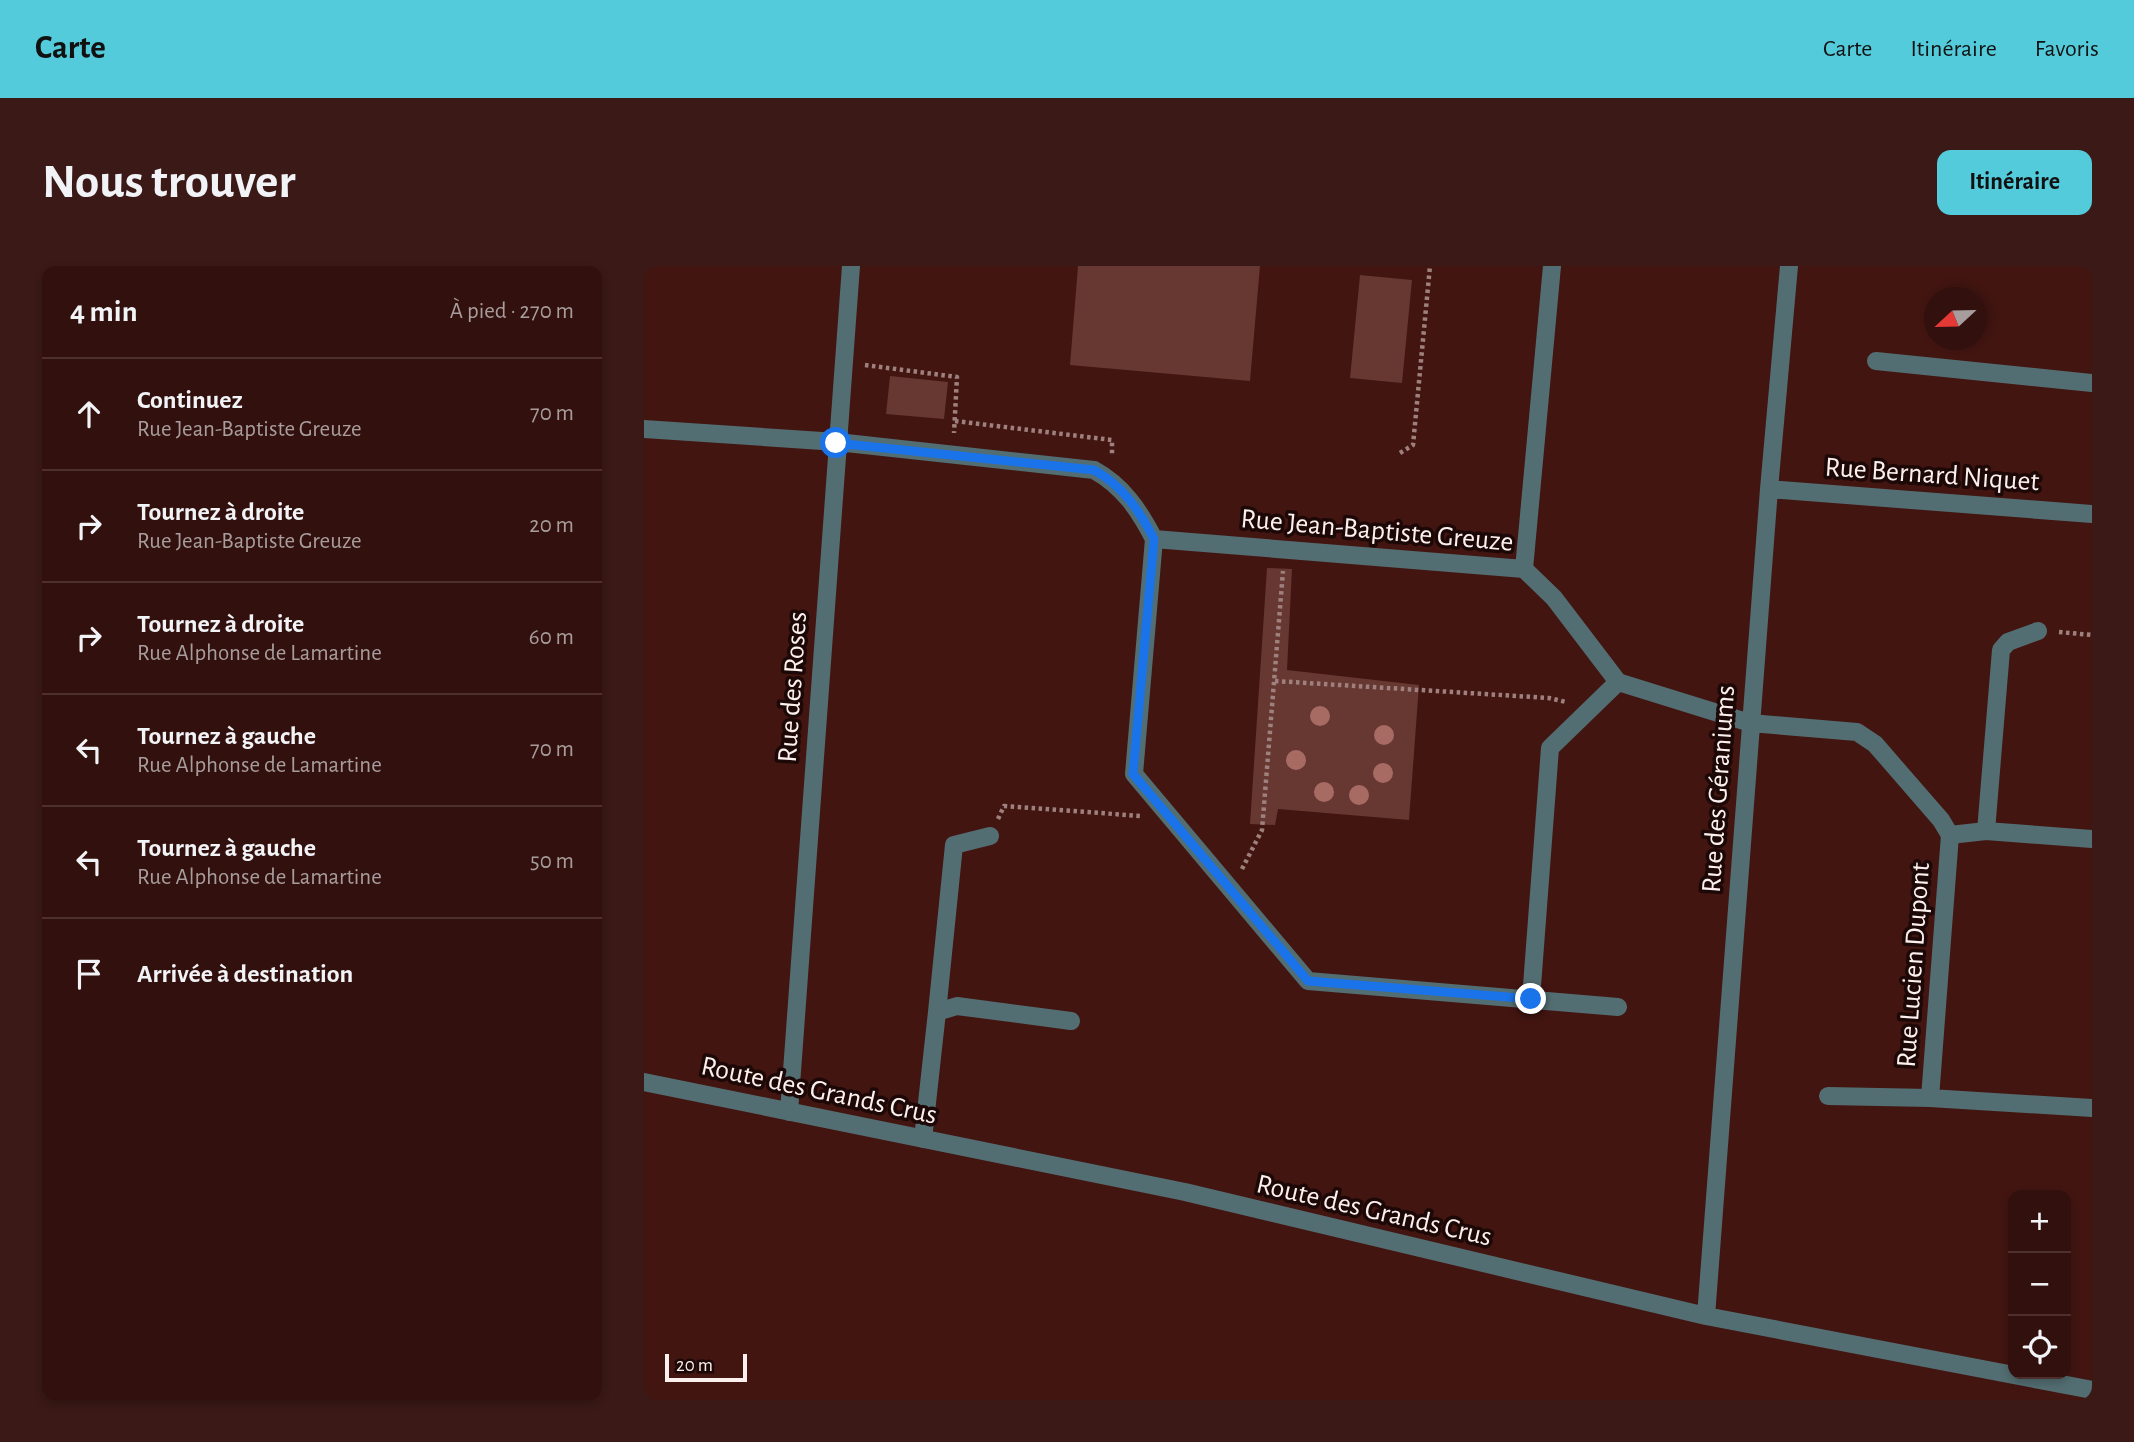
<!DOCTYPE html>
<html lang="fr">
<head>
<meta charset="utf-8">
<style>
	:root { --surface:#32100d; --page:#3a1916; --text:#f1f3f6; --muted:#a89d9d; --line:#4d302e; --accent:#53cbdb }
	body { margin:0; font-family:"Alegreya Sans",sans-serif; background:var(--page); color:var(--text) }
	.controls { position:absolute; right:21px; bottom:21px; display:grid; overflow:hidden; border-radius:14px; box-shadow:0 4px 10px #0003 }
	.controls button { width:63px; height:63px; display:grid; place-items:center; padding:0; border:0; border-bottom:2px solid var(--line); background:var(--surface); color:var(--text); font:35px sans-serif }
	.compass { position:absolute; left:1280px; top:21px; width:63px; height:63px; border-radius:50%; background:var(--surface); box-shadow:0 4px 10px #0003; rotate:248deg }
	.scale { position:absolute; left:21px; bottom:18px; width:82px; box-sizing:border-box; padding-left:7px; border:4px solid #fcf0ee; border-top:0; font-size:19px; line-height:24px; white-space:nowrap; color:#fcf0ee; -webkit-text-stroke:5px #1c0806; paint-order:stroke }
	.stop { position:absolute; width:21px; height:21px; margin:-16px; border:5px solid #1a73e8; border-radius:50%; background:#fff }
	.stop.end { background:#1a73e8; border-color:#fff; box-shadow:0 2px 7px #0008 }
	.list { margin:0; padding:0; list-style:none }
	h2 { display:flex; justify-content:space-between; align-items:center; height:91px; margin:0; padding:0 28px; font-size:30px }
	h2 small { font-size:23px; font-weight:400; color:var(--muted) }
	.list li { display:grid; grid-template-columns:46px 1fr auto; gap:21px; align-items:center; box-sizing:border-box; height:112px; padding:0 28px; border-top:2px solid var(--line) }
	.list b { display:block; font-size:26px; white-space:nowrap }
	.list p { margin:0; font-size:23px; white-space:nowrap; color:var(--muted) }
	.list em { font-size:23px; font-style:normal; color:var(--muted) }
	.icon { flex:none; width:38px; height:38px; fill:none; stroke:currentColor; stroke-width:2; stroke-linecap:round; stroke-linejoin:round }
	.map { position:relative; flex:none; width:1448px; height:1134px; overflow:hidden; border-radius:14px }
	header { display:flex; align-items:center; gap:42px; box-sizing:border-box; height:98px; padding:0 35px; background:var(--accent); color:#111 }
	header strong { font-size:33px }
	nav { display:flex; gap:38px; margin-inline-start:auto; font-size:24px }
	.intro { display:flex; align-items:center; justify-content:space-between; box-sizing:border-box; height:168px; padding:0 42px }
	h1 { margin:0; font-size:49px }
	.button { padding:18px 32px; border-radius:14px; background:var(--accent); color:#111; font-size:24px; font-weight:700 }
	main { display:flex; gap:42px; padding:0 42px }
	aside { flex:1; background:var(--surface); border-radius:14px; box-shadow:0 4px 10px #0003 }
	.map>svg:first-child { display:block }
	.green { fill:#673731 }
	.lines { fill:none; stroke-linecap:round; stroke-linejoin:round }
	.path { stroke:#9e817e; stroke-width:4.5; stroke-dasharray:3.5 3.5; stroke-linecap:butt }
	.minor { stroke:#536e72; stroke-width:18 }
	.tree { fill:#a86b64 }
	.route { stroke:#1a73e8; stroke-width:9 }
	.labels { text-anchor:middle; dominant-baseline:central; stroke-width:7; stroke-linejoin:round; paint-order:stroke }
	.street-label { font-size:28px; fill:#fcf0ee; stroke:#1c0806 }
</style>
</head>
<body>
<header>
<strong>Carte</strong>
<nav><a>Carte</a><a>Itinéraire</a><a>Favoris</a></nav>
</header>
<div class="intro"><h1>Nous trouver</h1><a class="button">Itinéraire</a></div>
<main>
<aside>
<h2>4 min<small>À pied · 270 m</small></h2>
<ul class="list">
<li><svg class="icon" aria-label="ahead" viewBox="0 0 24 24"><path d="M12 20V5M6 11l6-6 6 6"/></svg><div><b>Continuez</b><p>Rue Jean-Baptiste Greuze</p></div><em>70 m</em></li>
<li><svg class="icon" aria-label="right" viewBox="0 0 24 24"><path d="M7 20v-9h11M14 6l5 5-5 5"/></svg><div><b>Tournez à droite</b><p>Rue Jean-Baptiste Greuze</p></div><em>20 m</em></li>
<li><svg class="icon" aria-label="right" viewBox="0 0 24 24"><path d="M7 20v-9h11M14 6l5 5-5 5"/></svg><div><b>Tournez à droite</b><p>Rue Alphonse de Lamartine</p></div><em>60 m</em></li>
<li><svg class="icon" aria-label="left" viewBox="0 0 24 24"><path d="M17 20v-9H6M10 6l-5 5 5 5"/></svg><div><b>Tournez à gauche</b><p>Rue Alphonse de Lamartine</p></div><em>70 m</em></li>
<li><svg class="icon" aria-label="left" viewBox="0 0 24 24"><path d="M17 20v-9H6M10 6l-5 5 5 5"/></svg><div><b>Tournez à gauche</b><p>Rue Alphonse de Lamartine</p></div><em>50 m</em></li>
<li><svg class="icon" aria-label="arrive" viewBox="0 0 24 24"><path d="M6 21V4h12l-3 4 3 4H6"/></svg><div><b>Arrivée à destination</b></div></li>
</ul>
</aside>
<div class="map">
<svg width="1448" height="1134" viewBox="0 0 1448 1134">
	<rect width="100%" height="100%" fill="#421511"/>
	<path class="green" d="M 434,0 L 616,0 L 606,115 L 426,99 Z
		M 716,9 L 768,14 L 758,117 L 706,112 Z
		M 246,110 L 304,116 L 300,153 L 242,148 Z
		M 623,302 L 648,303 L 643,404 L 775,419 L 765,554 L 634,543 L 631,559 L 606,558 Z"/>
	<g class="lines">
		<path class="path" d="M 221,99 L 313,111 L 310,167
			M 311,155 L 468,174 L 468,190
			M 756,187 L 769,179 L 786,0
			M 1415,366 L 1448,369
			M 631,415 L 905,432 L 922,436
			M 354,553 L 360,540 L 497,550
			M 598,603 L 618,564 L 639,305"/>
		<path class="minor" d="M 1232,95 L 1448,117
			M 0,163 L 193,176 L 450,204 C 479,220 495,244 510,273 L 880,303 L 910,332 L 974,416 L 1106,457 L 1213,466 L 1231,478 L 1297,554 L 1306,569 L 1342,565 L 1448,573
			M 1125,223 L 1448,248
			M 510,273 L 490,508 L 664,715 L 974,741
			M 880,303 L 908,0
			M 1342,565 L 1357,384 L 1364,376 L 1394,365
			M 1306,569 L 1286,832 L 1448,842
			M 887,733 L 906,482 L 974,416
			M 293,746 L 310,579 L 346,570
			M 0,816 L 541,926 L 1062,1050 L 1448,1124
			M 1184,830 L 1286,832
			M 145,846 L 207,0
			M 279,873 L 293,746 L 313,740 L 427,755
			M 1062,1050 L 1125,223 L 1145,0"/>
	</g>
	<g class="tree">
		<circle cx="676" cy="450" r="10"/>
		<circle cx="740" cy="469" r="10"/>
		<circle cx="652" cy="494" r="10"/>
		<circle cx="739" cy="507" r="10"/>
		<circle cx="680" cy="526" r="10"/>
		<circle cx="715" cy="529" r="10"/>
	</g>
	<g class="lines">
		<path class="route" d="M 192,177 L 450,204 C 479,220 495,244 510,273 L 489,508 L 664,715 L 887,733"/>
	</g>
	<g class="labels">
		<g class="street-label">
			<text transform="translate(1288 209) rotate(4)">Rue Bernard Niquet</text>
			<text transform="translate(733 265) rotate(5)">Rue Jean-Baptiste Greuze</text>
			<text transform="translate(149 421) rotate(-86)">Rue des Roses</text>
			<text transform="translate(1075 523) rotate(-86)">Rue des Géraniums</text>
			<text transform="translate(1270 699) rotate(-86)">Rue Lucien Dupont</text>
			<text transform="translate(175 825) rotate(12)">Route des Grands Crus</text>
			<text transform="translate(730 945) rotate(13)">Route des Grands Crus</text>
		</g>
	</g>
</svg>
<div class="controls">
<button>+</button>
<button>−</button>
<button><svg class="icon" aria-label="locate" viewBox="0 0 24 24"><circle cx="12" cy="12" r="6"/><path d="M12 2v4M12 18v4M2 12h4M18 12h4"/></svg></button>
</div>
<svg class="compass" viewBox="-18 -18 36 36"><path d="M0-13l5 13h-10z" fill="#e53935"/><path d="M0 13l5-13h-10z" fill="#a89d9d"/></svg>
<div class="scale">20 m</div>
<div class="stop" style="left:192px;top:177px"></div>
<div class="stop end" style="left:887px;top:733px"></div>
</div>
</main>
</body>
</html>
